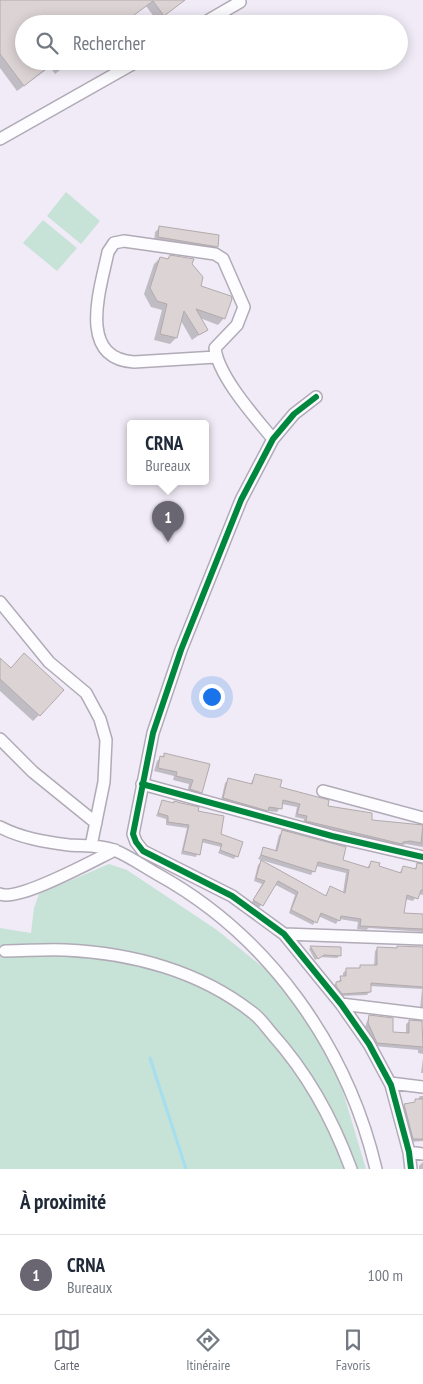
<!DOCTYPE html>
<html lang="fr">
<head>
<meta charset="utf-8">
<style>
	:root { --surface:#fff; --page:#f6f6f7; --text:#1f2937; --muted:#747a83; --line:#e0e1e3; --accent:#696571 }
	body { margin:0; font-family:"PT Sans Narrow",sans-serif; background:var(--page); color:var(--text) }
	.you { position:absolute; left:211px; top:696px; width:18px; height:18px; margin:-12px; border:4px solid #fff; border-radius:50%; background:#1a73e8; box-shadow:0 0 0 8px #1a73e833 }
	.badge { display:grid; place-items:center; width:32px; height:32px; border-radius:50%; background:var(--accent); color:#fff; font-size:16px; font-weight:700 }
	.pin { position:absolute; translate:-50% -41px; filter:drop-shadow(0 1px 2px #0008) }
	.pin::after { content:''; position:absolute; top:26px; width:18px; height:15px; background:inherit; clip-path:polygon(0 0,100% 0,50% 100%) }
	.popup { position:absolute; left:127px; top:420px; width:82px; height:65px; box-sizing:border-box; display:grid; place-content:center; border-radius:5px; background:var(--surface); filter:drop-shadow(0 1px 4px #0005); font-size:16px; white-space:nowrap; color:var(--muted) }
	.popup b { font-size:19px; color:var(--text) }
	.popup::after { content:''; position:absolute; left:50%; top:100%; margin-left:-10px; border:10px solid transparent; border-top-color:var(--surface) }
	.list { margin:0; padding:0; list-style:none }
	h2 { display:flex; justify-content:space-between; align-items:center; height:65px; margin:0; padding:0 20px; font-size:21px }
	h2 small { font-size:16px; font-weight:400; color:var(--muted) }
	.list li { display:grid; grid-template-columns:32px 1fr auto; gap:15px; align-items:center; box-sizing:border-box; height:80px; padding:0 20px; border-top:1px solid var(--line) }
	.list b { display:block; font-size:19px; white-space:nowrap }
	.list p { margin:0; font-size:16px; white-space:nowrap; color:var(--muted) }
	.list em { font-size:16px; font-style:normal; color:var(--muted) }
	.icon { flex:none; width:28px; height:28px; fill:none; stroke:currentColor; stroke-width:2; stroke-linecap:round; stroke-linejoin:round }
	.map { position:relative; flex:none; width:423px; height:1169px; overflow:hidden }
	.search { position:absolute; background:var(--surface); box-shadow:0 2px 12px #0003; left:15px; right:15px; top:15px; height:55px; display:flex; align-items:center; gap:12px; box-sizing:border-box; padding:0 18px; border-radius:28px; color:var(--muted); font-size:19px }
	.sheet { height:145px; background:var(--surface) }
	nav { display:flex; justify-content:space-around; align-items:center; box-sizing:border-box; height:70px; border-top:1px solid var(--line); background:var(--surface); font-size:14px; color:var(--muted) }
	nav a { display:grid; justify-items:center; gap:2px }
	nav .on { color:var(--accent) }
	.map>svg:first-child { display:block }
	.green { fill:#c7e2d7 }
	.shadow { fill:#0003 }
	.lines { fill:none; stroke-linecap:round; stroke-linejoin:round }
	.stream { stroke:#a5deee; stroke-width:3 }
	.building { fill:#dcd3d4; stroke:#b2aaac }
	.minor-casing { stroke:#b0abb6; stroke-width:14 }
	.minor { stroke:#fdfcfe; stroke-width:11 }
	.cycleway-casing { stroke:#faf7fe; stroke-width:9 }
	.cycleway { stroke:#00873e; stroke-width:6 }
</style>
</head>
<body>
<div class="map">
<svg width="423" height="1169" viewBox="0 0 423 1169">
	<rect width="100%" height="100%" fill="#f0ebf6"/>
	<path class="green" d="M 66,192 L 100,221 L 81,244 L 47,216 Z
		M 43,220 L 77,248 L 57,271 L 23,243 Z
		M 109,864 L 127,870 L 217,930 L 270,973 L 302,1012 L 338,1075 L 366,1169 L 0,1169 L 0,928 L 31,933 L 34,908 L 39,894 Z"/>
	<path class="shadow" d="M 0,0 L 185,0 L 157,21 L 146,6 L 122,24 L 24,24 L 24,61 L 72,61 L 55,74 L 50,67 L 17,91 L 0,68 Z
		M 160,227 L 216,246 L 212,251 L 154,242 L 155,232 Z
		M 170,256 L 191,264 L 199,286 L 224,318 L 218,325 L 200,318 L 206,330 L 192,340 L 181,321 L 176,338 L 170,344 L 154,340 L 162,310 L 151,307 L 144,294 L 154,264 L 160,258 L 167,260 Z
		M 0,660 L 39,715 L 33,721 L 0,691 Z
		M 165,754 L 208,765 L 201,792 L 197,796 L 187,793 L 189,784 L 173,780 L 174,776 L 154,771 L 157,761 Z
		M 255,775 L 279,788 L 370,821 L 423,825 L 423,847 L 406,844 L 397,847 L 303,824 L 304,819 L 295,817 L 297,807 L 282,804 L 277,812 L 267,811 L 264,813 L 221,801 L 225,783 L 228,780 L 250,785 Z
		M 163,801 L 197,812 L 220,835 L 236,856 L 234,859 L 218,853 L 221,847 L 201,842 L 196,857 L 181,854 L 187,828 L 166,825 L 166,819 L 156,816 Z
		M 283,832 L 342,861 L 367,868 L 371,862 L 377,867 L 399,874 L 403,867 L 414,870 L 417,865 L 423,865 L 423,895 L 418,894 L 413,901 L 405,899 L 403,914 L 423,915 L 423,932 L 369,928 L 366,930 L 357,929 L 358,922 L 339,919 L 336,924 L 318,916 L 313,925 L 289,913 L 295,895 L 274,884 L 259,908 L 251,904 L 262,884 L 254,881 L 258,865 L 261,862 L 325,896 L 330,888 L 343,893 L 346,873 L 316,866 L 311,875 L 258,859 L 264,848 L 275,851 L 279,835 Z
		M 311,947 L 340,948 L 339,956 L 337,958 L 320,957 L 315,960 L 309,949 Z
		M 378,948 L 423,948 L 423,1010 L 420,1009 L 422,989 L 370,986 L 370,991 L 367,995 L 339,996 L 333,986 L 343,977 L 343,973 L 346,970 L 358,969 L 361,966 L 374,966 L 375,951 Z
		M 369,1016 L 391,1034 L 406,1034 L 406,1024 L 410,1021 L 423,1036 L 423,1054 L 418,1053 L 418,1050 L 374,1046 L 365,1027 Z
		M 423,1058 L 423,1073 L 421,1073 Z
		M 420,1096 L 423,1096 L 423,1141 L 410,1142 L 401,1108 L 417,1101 Z
		M 423,1162 L 423,1169 L 419,1169 L 419,1166 Z"/>
	<g class="lines">
		<path class="stream" d="M 150,1058 L 186,1169"/>
	</g>
	<path class="building" d="M 0,0 L 185,0 L 164,16 L 153,1 L 122,24 L 24,24 L 24,61 L 56,61 L 24,86 L 0,54 Z
		M 159,226 L 219,235 L 218,247 L 158,237 Z
		M 170,255 L 194,259 L 192,264 L 203,277 L 201,286 L 231,296 L 232,299 L 225,319 L 196,309 L 208,330 L 199,335 L 184,311 L 177,338 L 160,334 L 167,304 L 157,301 L 150,288 L 160,257 L 168,259 Z
		M 24,653 L 64,690 L 40,716 L 0,679 L 0,658 L 11,668 Z
		M 164,753 L 210,764 L 202,793 L 190,789 L 193,780 L 176,776 L 177,772 L 158,768 L 160,756 L 164,757 Z
		M 255,774 L 282,780 L 280,787 L 329,800 L 328,806 L 372,813 L 372,820 L 423,825 L 421,843 L 410,841 L 403,842 L 402,844 L 306,821 L 307,816 L 297,814 L 300,804 L 283,800 L 282,809 L 269,807 L 268,811 L 223,798 L 228,778 L 252,784 Z
		M 162,800 L 174,803 L 174,801 L 181,803 L 199,807 L 198,811 L 224,816 L 221,834 L 243,842 L 238,857 L 220,850 L 222,844 L 203,839 L 200,855 L 183,851 L 189,825 L 168,822 L 168,816 L 158,813 Z
		M 282,830 L 346,847 L 343,860 L 369,868 L 371,861 L 380,863 L 379,866 L 401,873 L 403,866 L 416,869 L 417,863 L 423,864 L 423,890 L 421,890 L 418,899 L 407,895 L 404,913 L 423,914 L 423,929 L 360,926 L 361,919 L 341,916 L 340,921 L 321,913 L 317,923 L 291,910 L 298,892 L 278,881 L 263,906 L 253,900 L 265,881 L 256,878 L 261,860 L 326,896 L 330,886 L 345,893 L 349,870 L 318,862 L 315,872 L 261,855 L 263,847 L 277,851 Z
		M 310,946 L 341,947 L 341,956 L 324,955 L 318,959 Z
		M 397,946 L 423,947 L 423,987 L 371,983 L 371,992 L 342,994 L 336,986 L 336,982 L 341,981 L 340,976 L 346,976 L 346,968 L 360,968 L 360,965 L 377,965 L 377,947 L 397,948 Z
		M 369,1015 L 393,1018 L 393,1032 L 409,1033 L 409,1020 L 422,1021 L 423,1047 L 377,1043 L 368,1023 Z
		M 415,1099 L 423,1099 L 423,1139 L 413,1139 L 404,1104 L 415,1102 Z"/>
	<g class="lines">
		<defs>
			<path id="minor" d="M 202,24 L 240,2
				M 0,139 L 138,61
				M 216,357 L 134,362 C 76,358 101,287 108,252 L 114,243 L 124,241 L 215,254 L 223,259 L 244,307 L 237,325 L 215,348 C 218,376 255,417 273,439
				M 316,397 L 294,414 L 273,439 L 241,500 L 181,650 L 153,733 L 133,834 L 136,842 L 143,851 L 232,896 L 284,934 L 341,1004 L 369,1044 L 391,1085 L 409,1152 L 411,1169
				M 0,602 L 49,662 L 86,693 L 100,719 L 106,740 L 104,782 L 91,846
				M 0,739 L 33,772 L 96,823
				M 142,784 L 332,836 L 423,857
				M 323,791 L 423,818
				M 0,827 C 21,838 45,842 69,845 C 84,846 100,845 114,850 C 129,856 143,866 157,874 C 268,935 347,1046 376,1169
				M 0,894 C 19,902 94,860 115,850
				M 284,934 L 423,939
				M 5,951 C 25,951 45,949 65,950 C 132,953 200,971 253,1013 C 261,1019 267,1028 273,1035 C 308,1074 333,1120 351,1169
				M 341,1004 L 423,1014
				M 390,1083 L 423,1087
				M 409,1152 L 423,1154"/>
		</defs>
		<use href="#minor" class="minor-casing"/>
		<use href="#minor" class="minor"/>
		<defs>
			<path id="cycleway" d="M 316,397 L 294,414 L 273,439 L 241,500 L 181,650 L 153,733 L 133,834 L 136,842 L 143,851 L 232,896 L 284,934 L 341,1004 L 369,1044 L 391,1085 L 409,1152 L 411,1169
				M 142,784 L 332,836 L 423,857"/>
		</defs>
		<use href="#cycleway" class="cycleway-casing"/>
		<use href="#cycleway" class="cycleway"/>
	</g>
</svg>
<div class="you"></div>
<div class="pin badge" style="left:168px;top:542px">1</div>
<div class="popup"><b>CRNA</b>Bureaux</div>
<div class="search"><svg class="icon" aria-label="search" viewBox="0 0 24 24"><circle cx="10" cy="10" r="6"/><path d="M15 15l6 6"/></svg>Rechercher</div>
</div>
<section class="sheet">
<h2>À proximité<small></small></h2>
<ul class="list">
<li><span class="badge">1</span><div><b>CRNA</b><p>Bureaux</p></div><em>100 m</em></li>
</ul>
</section>
<nav>
<a class="on"><svg class="icon" aria-label="map" viewBox="0 0 24 24"><path d="M3 6l6-2 6 2 6-2v14l-6 2-6-2-6 2zM9 4v14M15 6v14"/></svg>Carte</a>
<a><svg class="icon" aria-label="directions" viewBox="0 0 24 24"><path d="M12 3l9 9-9 9-9-9zM9 14v-3h6M13 9l2 2-2 2"/></svg>Itinéraire</a>
<a><svg class="icon" aria-label="saved" viewBox="0 0 24 24"><path d="M7 4h10v16l-5-4-5 4z"/></svg>Favoris</a>
</nav>
</body>
</html>
